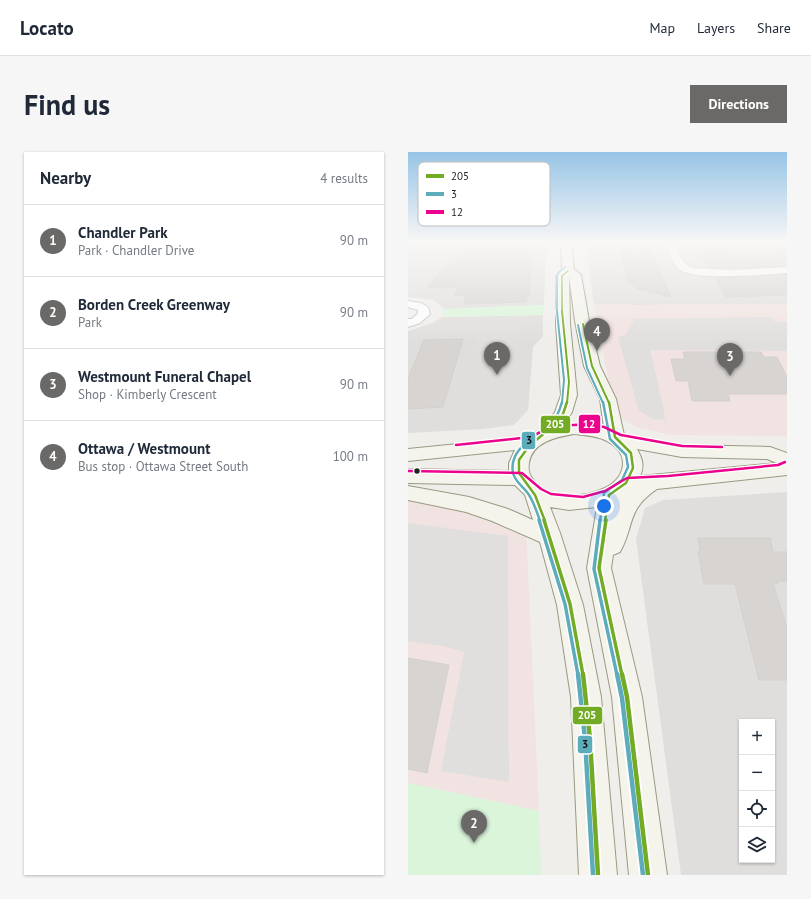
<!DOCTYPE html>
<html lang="en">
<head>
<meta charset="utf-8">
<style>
	:root { --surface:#fff; --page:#f6f6f7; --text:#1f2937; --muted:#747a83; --line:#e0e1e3; --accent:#6a6968 }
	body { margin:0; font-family:"PT Sans",sans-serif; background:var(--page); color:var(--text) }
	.controls { position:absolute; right:12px; bottom:12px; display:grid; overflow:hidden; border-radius:0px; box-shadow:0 1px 3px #0004 }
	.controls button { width:36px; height:36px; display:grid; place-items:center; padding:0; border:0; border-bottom:1px solid var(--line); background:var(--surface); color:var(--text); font:20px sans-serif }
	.you { position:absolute; left:196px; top:354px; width:14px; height:14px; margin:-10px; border:3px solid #fff; border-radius:50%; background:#1a73e8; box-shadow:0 0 0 6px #1a73e833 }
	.badge { display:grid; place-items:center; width:26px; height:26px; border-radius:50%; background:var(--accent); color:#fff; font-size:13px; font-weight:700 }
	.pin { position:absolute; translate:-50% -33px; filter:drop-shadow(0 1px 2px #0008) }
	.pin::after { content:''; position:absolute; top:21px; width:14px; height:12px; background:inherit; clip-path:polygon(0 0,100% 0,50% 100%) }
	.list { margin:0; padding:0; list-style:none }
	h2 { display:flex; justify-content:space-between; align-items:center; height:52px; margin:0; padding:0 16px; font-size:17px }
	h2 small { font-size:13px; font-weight:400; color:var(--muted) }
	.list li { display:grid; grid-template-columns:26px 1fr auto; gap:12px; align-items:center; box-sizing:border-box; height:72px; padding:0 16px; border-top:1px solid var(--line) }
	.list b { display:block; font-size:15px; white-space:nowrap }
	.list p { margin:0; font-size:13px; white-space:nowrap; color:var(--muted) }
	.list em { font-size:13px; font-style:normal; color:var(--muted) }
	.icon { flex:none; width:22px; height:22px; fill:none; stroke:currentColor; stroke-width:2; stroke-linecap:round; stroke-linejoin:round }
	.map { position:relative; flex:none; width:379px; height:723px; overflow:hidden; border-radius:0px }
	header { display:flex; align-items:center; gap:24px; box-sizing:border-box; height:56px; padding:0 20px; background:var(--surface); border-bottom:1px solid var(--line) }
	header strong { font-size:19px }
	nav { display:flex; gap:22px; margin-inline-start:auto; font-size:14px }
	.intro { display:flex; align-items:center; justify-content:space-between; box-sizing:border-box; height:96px; padding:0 24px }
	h1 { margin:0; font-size:28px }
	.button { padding:10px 18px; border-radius:0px; background:var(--accent); color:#fff; font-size:14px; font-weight:700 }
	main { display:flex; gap:24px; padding:0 24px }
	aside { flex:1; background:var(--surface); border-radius:0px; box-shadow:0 1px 3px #0004 }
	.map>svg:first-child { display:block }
	.residential { fill:#dfdedc; fill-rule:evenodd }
	.commercial { fill:#f1e3e1 }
	.park { fill:#daf5da }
	.parking { fill:#e0dfde }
	.building { fill:#d7d4d2; stroke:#d3d0cc }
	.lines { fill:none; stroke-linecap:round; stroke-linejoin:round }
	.street-casing { stroke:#c9c8c7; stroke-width:2 }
	.secondary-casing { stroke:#999a82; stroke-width:2 }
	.street { fill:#fdfcfc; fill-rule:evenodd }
	.secondary { fill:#f4f4ed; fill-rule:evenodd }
	.bus-1-far4-casing { stroke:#fff; stroke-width:3 }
	.bus-1-far3-casing { stroke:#fff; stroke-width:4 }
	.bus-1-far2-casing { stroke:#fff; stroke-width:5 }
	.bus-1-far1-casing { stroke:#fff; stroke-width:6 }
	.bus-1-casing { stroke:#fff; stroke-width:8 }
	.bus-2-far4-casing { stroke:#fff; stroke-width:3 }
	.bus-2-far3-casing { stroke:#fff; stroke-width:4 }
	.bus-2-far2-casing { stroke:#fff; stroke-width:5 }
	.bus-2-far1-casing { stroke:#fff; stroke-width:6 }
	.bus-2-casing { stroke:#fff; stroke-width:8 }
	.bus-3-casing { stroke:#fff; stroke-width:5 }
	.bus-1-far4 { stroke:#73ac24; stroke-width:1.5 }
	.bus-1-far3 { stroke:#73ac24; stroke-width:2 }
	.bus-1-far2 { stroke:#73ac24; stroke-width:2.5 }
	.bus-1-far1 { stroke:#73ac24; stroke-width:3.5 }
	.bus-1 { stroke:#73ac24; stroke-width:4.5 }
	.bus-2-far4 { stroke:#5dacbc; stroke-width:1.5 }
	.bus-2-far3 { stroke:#5dacbc; stroke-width:2 }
	.bus-2-far2 { stroke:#5dacbc; stroke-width:2.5 }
	.bus-2-far1 { stroke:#5dacbc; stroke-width:3.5 }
	.bus-2 { stroke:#5dacbc; stroke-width:4.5 }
	.bus-3 { stroke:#eb028d; stroke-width:2.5 }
	.bus-dot { fill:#222; stroke:#fff; stroke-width:1.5 }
	.key { fill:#fff; stroke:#bdbdbd; stroke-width:1 }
	.key-label { font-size:11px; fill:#222 }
	.line-badge { stroke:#fff; stroke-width:1.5 }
	.badge-label { font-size:11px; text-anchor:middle; font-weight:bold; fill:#fff }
	.pale-badge-label { font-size:11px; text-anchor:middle; font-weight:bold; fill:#111 }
</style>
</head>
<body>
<header>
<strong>Locato</strong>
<nav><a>Map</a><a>Layers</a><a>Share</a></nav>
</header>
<div class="intro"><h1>Find us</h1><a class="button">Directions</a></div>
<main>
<aside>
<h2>Nearby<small>4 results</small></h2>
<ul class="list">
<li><span class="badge">1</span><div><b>Chandler Park</b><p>Park · Chandler Drive</p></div><em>90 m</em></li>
<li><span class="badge">2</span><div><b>Borden Creek Greenway</b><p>Park</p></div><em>90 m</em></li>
<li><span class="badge">3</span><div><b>Westmount Funeral Chapel</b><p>Shop · Kimberly Crescent</p></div><em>90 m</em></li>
<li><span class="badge">4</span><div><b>Ottawa / Westmount</b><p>Bus stop · Ottawa Street South</p></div><em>100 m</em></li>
</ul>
</aside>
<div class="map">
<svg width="379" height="723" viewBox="0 0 379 723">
	<rect width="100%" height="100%" fill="#f0eeeb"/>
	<path class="residential" d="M 0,90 L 138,90 L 136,153 L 37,157 L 25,148 L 0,145 Z
		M 177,90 L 379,90 L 379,152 L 226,153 L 186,152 Z
		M 135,163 L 135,184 L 125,195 L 120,258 L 106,273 L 75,277 L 0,281 L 0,179 L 25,171 L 34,165 Z
		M 379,340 L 379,723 L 273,723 L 228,387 L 237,356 L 255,348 ZM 334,570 L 364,570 L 364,708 L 334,708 Z"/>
	<path class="commercial" d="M 186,152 L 226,153 L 379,152 L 379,284 L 264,283 L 231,276 L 207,263 Z
		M 0,343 L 118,374 L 131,659 L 0,631 Z"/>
	<path class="park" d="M 136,153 L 135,163 L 34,165 L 37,157 Z
		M 0,631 L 131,659 L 133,723 L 0,723 Z"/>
	<path class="parking" d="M 28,104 L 32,115 L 0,119 L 0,108 Z
		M 24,118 L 3,142 L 0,142 L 0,121 Z
		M 364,165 L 367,170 L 379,170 L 379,199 L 242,198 L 255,253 L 257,268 L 245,267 L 231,259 L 210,185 L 217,183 L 225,171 L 225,167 Z
		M 108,173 L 103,199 L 65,199 L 69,182 L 18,183 L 21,175 Z
		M 0,371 L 100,384 L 101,630 L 33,619 L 56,500 L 35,494 L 0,489 Z"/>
	<path class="building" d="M 79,90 L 125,90 L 121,145 L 118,145 L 118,150 L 56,152 L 58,143 L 47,144 L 49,136 L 19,135 L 57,92 Z
		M 284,90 L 312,90 L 318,98 L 379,97 L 379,114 L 325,116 L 300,115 Z
		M 243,97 L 243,100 L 263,145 L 230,137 L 219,129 L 212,98 Z
		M 379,122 L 379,143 L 318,145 L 307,126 Z
		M 55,187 L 35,255 L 0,257 L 0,226 L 16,188 Z
		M 275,200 L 353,200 L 356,205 L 369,205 L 379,225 L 379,242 L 320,242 L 322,249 L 284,249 L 280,229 L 268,229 L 263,207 L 277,207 Z
		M 290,386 L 362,386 L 365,400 L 379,400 L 379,429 L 369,429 L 370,432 L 365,432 L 379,476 L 379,528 L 351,528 L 327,432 L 296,432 L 290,399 L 292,399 Z
		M 0,506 L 41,513 L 19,621 L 0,617 Z"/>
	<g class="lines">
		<defs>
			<path id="street" d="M 257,90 L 265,90 C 271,100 273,112 285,116 L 325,118 L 379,115 L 379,121 C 358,122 286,130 271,117 C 264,111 260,98 257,90 Z
				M 0,149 L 13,151 L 20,155 L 22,162 L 12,171 L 0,175 L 0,167 L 4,167 L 10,161 L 10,158 L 0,155 Z"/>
			<path id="secondary" d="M 153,90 L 163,90 L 166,117 L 173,123 L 181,169 L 192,214 L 208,247 L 216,283 L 274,293 L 362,295 L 379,301 L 379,323 L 249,337 C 218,358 227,373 212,400 L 205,403 L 203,416 L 234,545 L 259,723 L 221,723 L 204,545 L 179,416 L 189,355 L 161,358 L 142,355 L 152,381 L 175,453 L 193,545 L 209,723 L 171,723 L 163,545 L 149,453 L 132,390 L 84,369 L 58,360 L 0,348 L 0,334 L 61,345 L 100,357 L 125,368 L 117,343 L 107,333 L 0,331 L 0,317 L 101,319 L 101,311 L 107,298 L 0,309 L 0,297 L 119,285 L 131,279 L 139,270 L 147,260 L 153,243 L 148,172 L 148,124 L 154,118 ZM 161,124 L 167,169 L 176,214 L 192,247 L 196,276 L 175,272 L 156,273 L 164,260 L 169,243 L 162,172 ZM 166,282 C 177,283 189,284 199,289 C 222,301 219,325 197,336 C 176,346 139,349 124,326 C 121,322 120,316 121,311 C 124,290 148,285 166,282 ZM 229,297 L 274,305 L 359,307 L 369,311 L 232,324 C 237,314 234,306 229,297 Z"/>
		</defs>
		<use href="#street" class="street-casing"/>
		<use href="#secondary" class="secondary-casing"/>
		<use href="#street" class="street"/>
		<use href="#secondary" class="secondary"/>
		<defs>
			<path id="bus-1-far4" d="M 154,160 L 154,124 L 160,119"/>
			<path id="bus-1-far3" d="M 154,159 L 161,230 L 159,251
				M 175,172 L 184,214 L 201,251"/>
			<path id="bus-1-far2" d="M 137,369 L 127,343 L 111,321 L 111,308 L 121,294 L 150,270 L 155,262 L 159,250
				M 197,369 L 201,343 L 218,331 L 225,316 L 223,301 L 207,285 L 201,250"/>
			<path id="bus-1-far1" d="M 136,368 L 162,452 L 175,523
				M 198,368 L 191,416 L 214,523"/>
			<path id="bus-1" d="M 175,522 L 182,587 L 190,723
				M 214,522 L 219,545 L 240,723"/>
			<path id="bus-2-far4" d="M 149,160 L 149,124 L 150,121 L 157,115"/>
			<path id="bus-2-far3" d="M 149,159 L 156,228 L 154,251
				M 170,173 L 179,216 L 195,251"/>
			<path id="bus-2-far2" d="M 132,369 C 129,360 126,351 121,343 C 116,335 107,330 105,321 C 100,295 131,284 145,269 C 150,264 152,257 154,250
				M 192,369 L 196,341 L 214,328 L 220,315 L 218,303 L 202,287 L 195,250"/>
			<path id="bus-2-far1" d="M 131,368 L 157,452 L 170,523
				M 192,368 L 186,417 L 209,523"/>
			<path id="bus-2" d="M 170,522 L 177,587 L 185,723
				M 209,522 L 214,546 L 235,723"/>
			<path id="bus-3" d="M 48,293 L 123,285 L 136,278 L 150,274 L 181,272 L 196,275 L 213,283 L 274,294 L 314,295
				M 0,319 L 114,321 L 133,337 L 143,342 L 175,345 L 197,339 L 219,326 L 260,324 L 370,313 L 377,310"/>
		</defs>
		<use href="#bus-1-far4" class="bus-1-far4-casing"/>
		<use href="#bus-1-far3" class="bus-1-far3-casing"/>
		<use href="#bus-1-far2" class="bus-1-far2-casing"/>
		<use href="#bus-1-far1" class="bus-1-far1-casing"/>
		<use href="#bus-1" class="bus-1-casing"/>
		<use href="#bus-2-far4" class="bus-2-far4-casing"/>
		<use href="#bus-2-far3" class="bus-2-far3-casing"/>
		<use href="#bus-2-far2" class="bus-2-far2-casing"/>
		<use href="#bus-2-far1" class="bus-2-far1-casing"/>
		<use href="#bus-2" class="bus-2-casing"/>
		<use href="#bus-3" class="bus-3-casing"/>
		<use href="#bus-1-far4" class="bus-1-far4"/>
		<use href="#bus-1-far3" class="bus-1-far3"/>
		<use href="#bus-1-far2" class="bus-1-far2"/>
		<use href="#bus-1-far1" class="bus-1-far1"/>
		<use href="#bus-1" class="bus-1"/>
		<use href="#bus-2-far4" class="bus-2-far4"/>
		<use href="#bus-2-far3" class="bus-2-far3"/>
		<use href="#bus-2-far2" class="bus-2-far2"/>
		<use href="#bus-2-far1" class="bus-2-far1"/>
		<use href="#bus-2" class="bus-2"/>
		<use href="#bus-3" class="bus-3"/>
	</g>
	<linearGradient id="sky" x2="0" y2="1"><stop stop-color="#97c4e6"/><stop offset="0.47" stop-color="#f8f7f6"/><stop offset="1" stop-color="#f8f7f6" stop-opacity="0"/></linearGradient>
	<rect width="379" height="191" fill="url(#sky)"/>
	<circle class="bus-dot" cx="9" cy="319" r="3.5"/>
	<rect x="10" y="10" width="132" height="64" rx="6" class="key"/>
	<rect x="18" y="22" width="18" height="4" fill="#73ac24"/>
	<rect x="18" y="40" width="18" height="4" fill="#5dacbc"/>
	<rect x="18" y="58" width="18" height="4" fill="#eb028d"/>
	<g class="key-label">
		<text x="43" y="28">205</text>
		<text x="43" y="46">3</text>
		<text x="43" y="64">12</text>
	</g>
	<g class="line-badge">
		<rect x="170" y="262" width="23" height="20" rx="4" fill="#eb028d"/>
		<rect x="132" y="263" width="31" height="19" rx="4" fill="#73ac24"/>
		<rect x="113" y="279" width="15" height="19" rx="4" fill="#5dacbc"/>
		<rect x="164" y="554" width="31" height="19" rx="4" fill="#73ac24"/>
		<rect x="169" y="583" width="16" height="19" rx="4" fill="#5dacbc"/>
	</g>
	<g class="badge-label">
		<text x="181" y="276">12</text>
		<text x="147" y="276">205</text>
		<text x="179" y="567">205</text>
	</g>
	<g class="pale-badge-label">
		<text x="121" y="292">3</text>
		<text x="177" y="596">3</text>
	</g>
</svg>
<div class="controls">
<button>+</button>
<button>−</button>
<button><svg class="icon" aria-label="locate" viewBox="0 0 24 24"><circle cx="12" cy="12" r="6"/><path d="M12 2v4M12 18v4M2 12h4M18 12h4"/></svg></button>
<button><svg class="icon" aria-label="layers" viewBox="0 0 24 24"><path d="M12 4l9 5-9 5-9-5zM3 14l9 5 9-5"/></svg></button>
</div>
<div class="you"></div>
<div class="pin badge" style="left:89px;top:223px">1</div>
<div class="pin badge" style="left:66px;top:691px">2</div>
<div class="pin badge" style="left:322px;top:224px">3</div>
<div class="pin badge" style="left:189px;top:199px">4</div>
</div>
</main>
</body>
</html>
